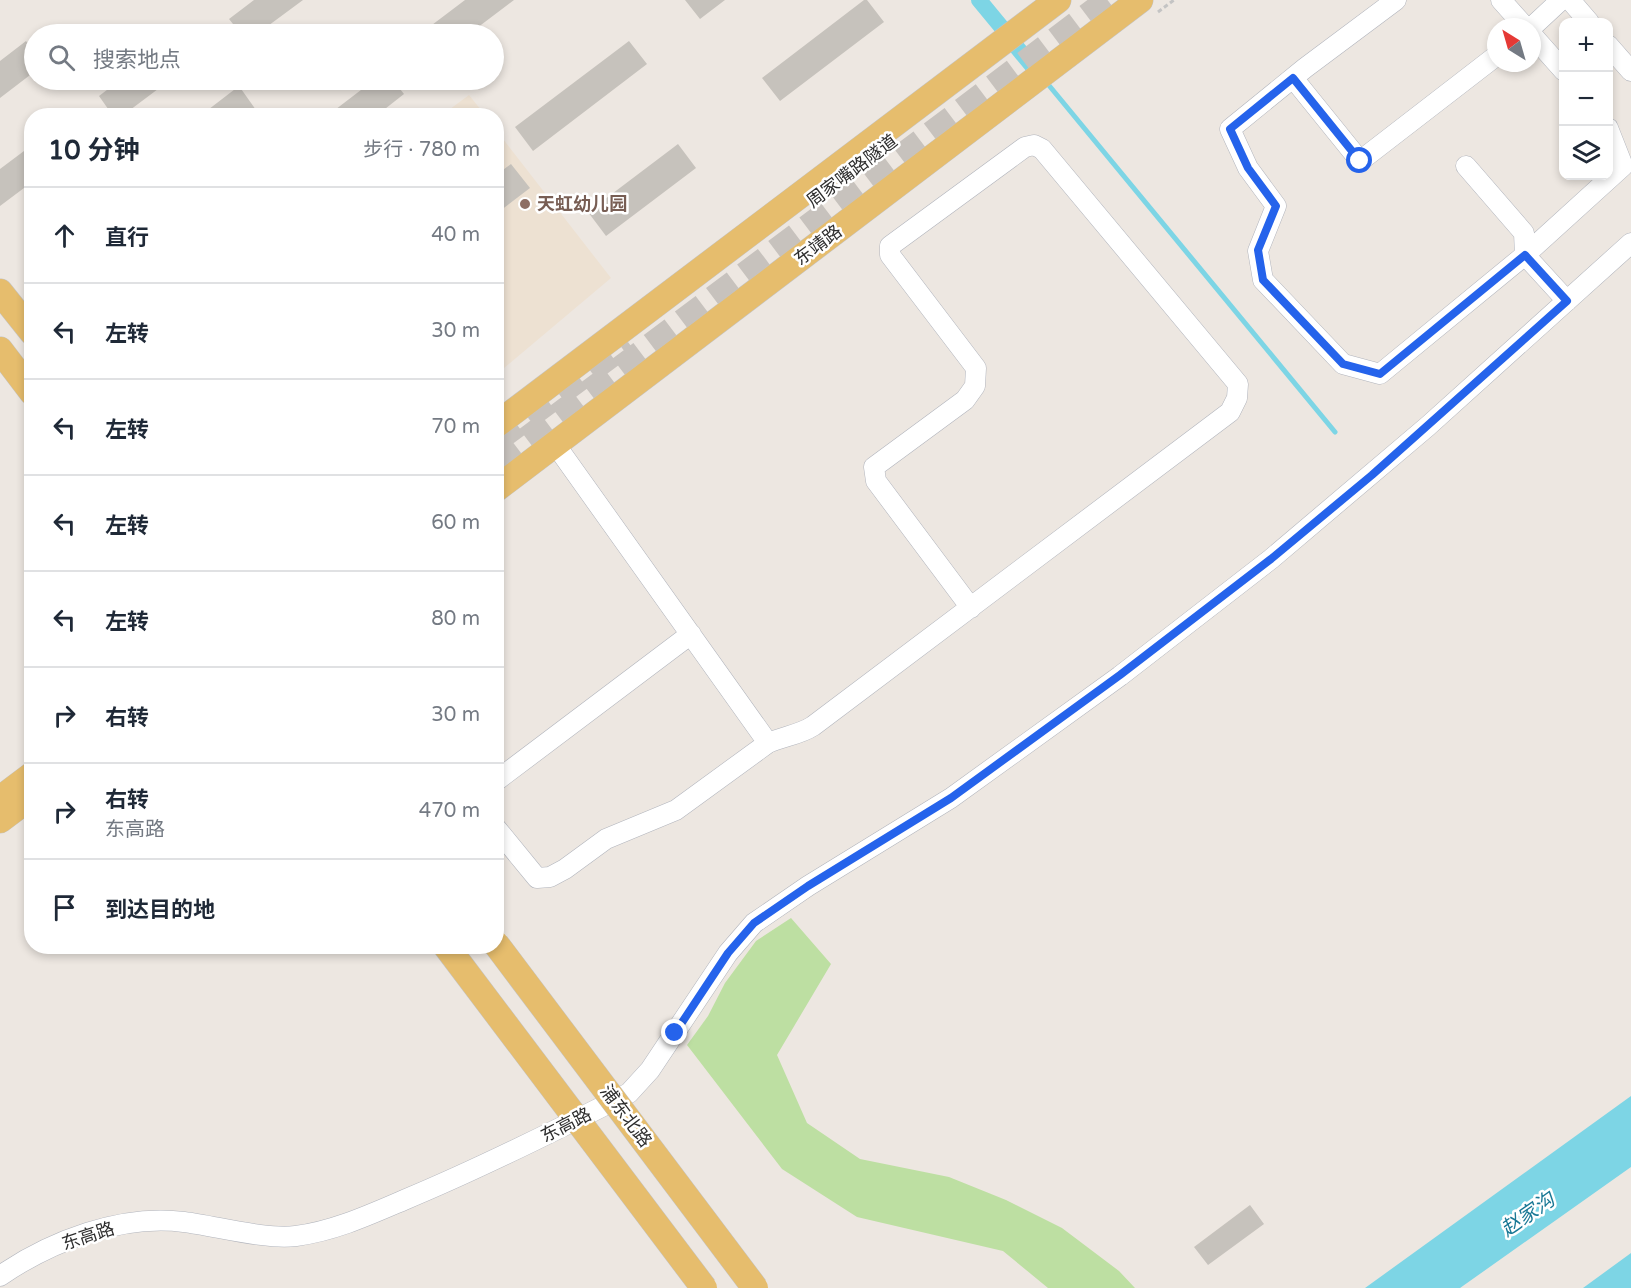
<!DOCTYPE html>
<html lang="zh">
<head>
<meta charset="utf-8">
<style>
	:root { --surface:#fff; --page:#f6f6f7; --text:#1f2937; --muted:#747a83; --line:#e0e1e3 }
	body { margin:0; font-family:"Varela Round","Noto Sans SC",sans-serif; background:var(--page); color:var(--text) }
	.controls { position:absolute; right:18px; top:18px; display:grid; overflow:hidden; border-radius:12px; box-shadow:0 3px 9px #0003 }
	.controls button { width:54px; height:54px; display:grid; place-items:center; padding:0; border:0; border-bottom:2px solid var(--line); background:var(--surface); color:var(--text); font:30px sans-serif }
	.compass { position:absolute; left:1487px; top:18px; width:54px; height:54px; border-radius:50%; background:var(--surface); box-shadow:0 3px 9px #0003; rotate:323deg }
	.stop { position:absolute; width:18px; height:18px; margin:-14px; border:4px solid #2563eb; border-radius:50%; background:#fff }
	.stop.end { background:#2563eb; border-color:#fff; box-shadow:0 2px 6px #0008 }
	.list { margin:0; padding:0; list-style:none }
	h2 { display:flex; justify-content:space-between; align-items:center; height:78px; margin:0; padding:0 24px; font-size:26px }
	h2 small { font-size:20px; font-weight:400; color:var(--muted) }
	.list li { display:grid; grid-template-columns:39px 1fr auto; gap:18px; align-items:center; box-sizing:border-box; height:96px; padding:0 24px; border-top:2px solid var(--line) }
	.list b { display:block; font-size:22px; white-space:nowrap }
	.list p { margin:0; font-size:20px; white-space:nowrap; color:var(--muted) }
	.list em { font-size:20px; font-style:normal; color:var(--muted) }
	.icon { flex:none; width:33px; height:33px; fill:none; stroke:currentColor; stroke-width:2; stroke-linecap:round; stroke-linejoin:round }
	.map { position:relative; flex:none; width:1631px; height:1288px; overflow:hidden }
	.search { position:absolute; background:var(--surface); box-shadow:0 3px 9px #0003; left:24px; top:24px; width:480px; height:66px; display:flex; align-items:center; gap:15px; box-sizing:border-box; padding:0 21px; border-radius:33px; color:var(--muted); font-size:22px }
	.panel { position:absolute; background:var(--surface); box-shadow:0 3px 9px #0003; left:24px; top:108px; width:480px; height:846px; border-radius:24px }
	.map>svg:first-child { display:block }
	.education { fill:#ede1d2 }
	.green { fill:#bddfa2 }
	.water { fill:#7dd5e5 }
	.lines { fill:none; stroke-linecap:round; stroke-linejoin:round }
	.stream { stroke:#7dd5e5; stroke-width:5 }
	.canal { stroke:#7dd5e5; stroke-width:16 }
	.building { fill:#c6c2bc }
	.major-tunnel { stroke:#c7c2bd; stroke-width:26; stroke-dasharray:26 13; stroke-linecap:butt }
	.minor-casing { stroke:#b1b4bc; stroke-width:21 }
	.major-casing { stroke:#c4c4c4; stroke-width:27 }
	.path { stroke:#c4c4c4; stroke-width:3; stroke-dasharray:4.5 3; stroke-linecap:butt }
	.minor { stroke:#fff; stroke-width:20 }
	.major { stroke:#e6bd6d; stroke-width:26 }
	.major-bridge-casing { stroke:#c4c4c4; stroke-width:27; stroke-linecap:butt }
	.major-bridge { stroke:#e6bd6d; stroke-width:26 }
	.route { stroke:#2563eb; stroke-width:8 }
	.education-dot { fill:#8d6e63; stroke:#fff; stroke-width:2 }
	.labels { text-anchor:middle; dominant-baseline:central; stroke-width:5; stroke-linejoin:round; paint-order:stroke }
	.street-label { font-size:18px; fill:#2d2d2d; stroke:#fff }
	.education-label { font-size:18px; font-weight:bold; fill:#785e54; stroke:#fff; text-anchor:start }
	.water-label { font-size:20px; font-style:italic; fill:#197895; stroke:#fff }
</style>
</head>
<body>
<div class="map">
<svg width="1631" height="1288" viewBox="0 0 1631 1288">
	<rect width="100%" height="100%" fill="#ede7e1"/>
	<path class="education" d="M 469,95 L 485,115 L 442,115 Z
		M 496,130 L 611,278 L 497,374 L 496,374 Z"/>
	<path class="green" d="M 791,918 L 831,964 L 777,1055 L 807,1123 L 860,1159 L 949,1177 L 1006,1200 L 1062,1228 L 1119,1271 L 1135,1288 L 1048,1288 L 1003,1251 L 857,1217 L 782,1169 L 687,1045 L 708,1016 L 725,983 L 756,941 Z"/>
	<path class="water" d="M 1631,1096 L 1631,1167 L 1460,1288 L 1365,1288 Z
		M 1631,1253 L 1631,1288 L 1583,1288 Z"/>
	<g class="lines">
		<path class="stream" d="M 1047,83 L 1335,432"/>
		<path class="canal" d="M 979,0 L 1003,29
			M 1015,45 L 1034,68"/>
	</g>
	<path class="building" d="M 254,0 L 303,0 L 257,34 L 241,34 L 229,19 Z
		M 465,0 L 514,0 L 469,34 L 420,34 Z
		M 685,0 L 725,0 L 700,19 Z
		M 864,0 L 867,0 L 884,22 L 780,101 L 762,78 Z
		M 26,41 L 34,52 L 34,72 L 0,98 L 0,61 Z
		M 629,41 L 647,64 L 533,151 L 515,127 Z
		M 120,80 L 170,80 L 122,116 L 113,116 L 99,96 Z
		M 374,80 L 393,80 L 404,94 L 376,116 L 327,116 Z
		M 239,86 L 256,110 L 249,116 L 200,116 Z
		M 678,144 L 696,168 L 606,236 L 588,212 Z
		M 32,145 L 32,182 L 0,206 L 0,169 Z
		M 511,164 L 530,188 L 496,214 L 496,175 Z
		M 1250,1205 L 1264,1224 L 1208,1265 L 1194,1247 Z"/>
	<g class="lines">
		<path class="major-tunnel" d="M 496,440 L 628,342
			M 496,463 L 1109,0"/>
		<defs>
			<path id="minor" d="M 1396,0 L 1305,68 L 1230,129 L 1248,168 L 1276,206 L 1258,251 L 1263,280 L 1343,364 L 1380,374 L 1525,255 L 1623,166 L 1608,128
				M 1501,0 L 1525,27
				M 1570,0 L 1589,22
				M 1532,27 L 1561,0
				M 1532,35 L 1564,71
				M 1608,45 L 1631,71
				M 1293,78 L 1360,161 L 1496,56
				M 1466,166 L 1524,233 L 1525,255 L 1567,301
				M 555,444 L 768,743
				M 496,781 L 691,634
				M 496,828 L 537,878 L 550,877 L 565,869 L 606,839 L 676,810 L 768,743 C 784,736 799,735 813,726 L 1230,412 L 1237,398 L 1238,384 L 1042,149 L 1034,145 L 1025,147 L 890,246 L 890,255 L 976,368 L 975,386 L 965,400 L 874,467 L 876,481 L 971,608
				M 0,1276 C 51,1241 121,1214 184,1222 C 216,1226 266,1240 296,1236 C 334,1231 369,1215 404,1200 C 481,1168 555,1131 629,1093 L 650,1070 L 728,953 L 754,923 L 808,886 L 951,798 L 1120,676 L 1271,559 L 1428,426 L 1631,243"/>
			<path id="major" d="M 0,292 L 32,332
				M 0,350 L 32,392
				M 496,425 L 1058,0
				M 496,489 L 1140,0
				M 0,799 L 32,775
				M 0,820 L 32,796"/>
		</defs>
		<use href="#minor" class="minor-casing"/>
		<use href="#major" class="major-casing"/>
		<path class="path" d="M 1158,12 L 1174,0"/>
		<use href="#minor" class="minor"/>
		<use href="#major" class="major"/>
		<defs>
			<path id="major-bridge" d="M 496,944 L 755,1288
				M 446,946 L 704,1288"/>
		</defs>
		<use href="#major-bridge" class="major-bridge-casing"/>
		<use href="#major-bridge" class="major-bridge"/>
	</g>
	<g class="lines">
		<path class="route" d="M 675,1033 L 728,953 L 754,923 L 808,886 L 951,798 L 1120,675 L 1271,559 L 1372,475 L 1567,301 L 1525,255 L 1380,374 L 1343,364 L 1263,280 L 1258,250 L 1276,206 L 1248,168 L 1230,129 L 1293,78 L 1360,161"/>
	</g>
	<circle class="education-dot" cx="525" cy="204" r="6"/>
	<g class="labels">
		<g class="street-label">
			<text transform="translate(852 171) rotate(-37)">周家嘴路隧道</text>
			<text transform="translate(818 245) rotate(-37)">东靖路</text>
			<text transform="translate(626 1116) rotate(53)">浦东北路</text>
			<text transform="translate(566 1125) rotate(-27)">东高路</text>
			<text transform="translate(88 1236) rotate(-18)">东高路</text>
		</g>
		<g class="education-label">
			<text x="537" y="204">天虹幼儿园</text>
		</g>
		<g class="water-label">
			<text transform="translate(1528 1215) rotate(-35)">赵家沟</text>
		</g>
	</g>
</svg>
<div class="controls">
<button>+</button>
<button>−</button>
<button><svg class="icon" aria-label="layers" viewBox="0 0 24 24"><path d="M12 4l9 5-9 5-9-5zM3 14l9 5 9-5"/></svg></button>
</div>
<svg class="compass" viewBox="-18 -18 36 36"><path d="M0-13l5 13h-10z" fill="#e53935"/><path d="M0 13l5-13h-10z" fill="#747a83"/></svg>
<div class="stop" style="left:1360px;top:161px"></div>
<div class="stop end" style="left:675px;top:1033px"></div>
<div class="search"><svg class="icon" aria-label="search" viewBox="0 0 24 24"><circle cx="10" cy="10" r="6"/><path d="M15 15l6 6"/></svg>搜索地点</div>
<section class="panel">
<h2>10 分钟<small>步行 · 780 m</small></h2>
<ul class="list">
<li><svg class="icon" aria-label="ahead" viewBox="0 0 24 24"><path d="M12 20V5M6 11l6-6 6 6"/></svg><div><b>直行</b></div><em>40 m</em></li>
<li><svg class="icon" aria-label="left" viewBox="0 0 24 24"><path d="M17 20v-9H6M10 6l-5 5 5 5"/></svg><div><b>左转</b></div><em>30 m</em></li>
<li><svg class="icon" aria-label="left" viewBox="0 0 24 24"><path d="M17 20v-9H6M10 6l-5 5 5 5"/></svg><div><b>左转</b></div><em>70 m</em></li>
<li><svg class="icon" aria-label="left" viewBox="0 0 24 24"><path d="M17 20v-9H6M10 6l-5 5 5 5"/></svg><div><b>左转</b></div><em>60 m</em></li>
<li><svg class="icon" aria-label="left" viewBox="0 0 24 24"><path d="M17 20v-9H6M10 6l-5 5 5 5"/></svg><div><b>左转</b></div><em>80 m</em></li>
<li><svg class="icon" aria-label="right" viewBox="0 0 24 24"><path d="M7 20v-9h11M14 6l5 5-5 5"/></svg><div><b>右转</b></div><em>30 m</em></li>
<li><svg class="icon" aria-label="right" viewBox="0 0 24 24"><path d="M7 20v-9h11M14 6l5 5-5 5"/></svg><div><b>右转</b><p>东高路</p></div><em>470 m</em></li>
<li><svg class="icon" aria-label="arrive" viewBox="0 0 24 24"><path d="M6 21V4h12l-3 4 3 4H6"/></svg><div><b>到达目的地</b></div></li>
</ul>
</section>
</div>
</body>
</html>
